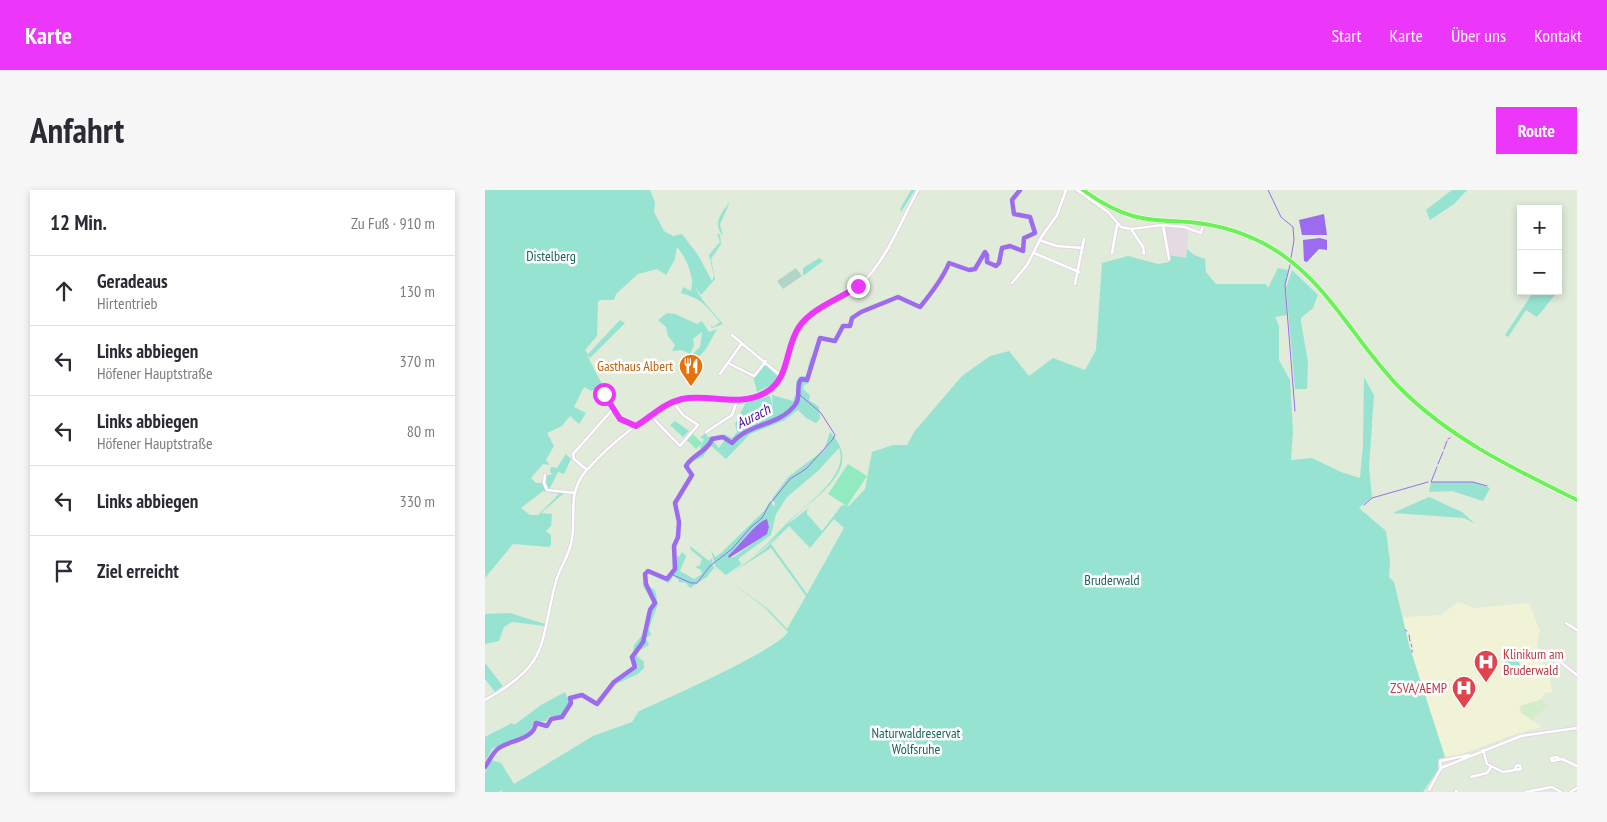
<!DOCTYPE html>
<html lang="de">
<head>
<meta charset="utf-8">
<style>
	:root { --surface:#fff; --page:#f7f7f7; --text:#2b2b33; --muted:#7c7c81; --line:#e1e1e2; --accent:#ec37fb }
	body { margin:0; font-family:"PT Sans Narrow",sans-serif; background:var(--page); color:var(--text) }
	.controls { position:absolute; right:15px; top:15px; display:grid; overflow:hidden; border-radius:0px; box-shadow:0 2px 8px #0003 }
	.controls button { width:45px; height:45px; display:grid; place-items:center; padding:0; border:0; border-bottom:1px solid var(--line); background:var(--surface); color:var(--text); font:25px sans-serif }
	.stop { position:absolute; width:15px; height:15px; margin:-11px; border:4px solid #ec37fb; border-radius:50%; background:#fff }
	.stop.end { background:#ec37fb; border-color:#fff; box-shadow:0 1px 5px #0008 }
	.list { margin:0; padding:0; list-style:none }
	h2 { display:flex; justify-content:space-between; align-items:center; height:65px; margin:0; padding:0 20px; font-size:21px }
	h2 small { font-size:16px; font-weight:400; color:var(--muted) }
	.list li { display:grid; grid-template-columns:32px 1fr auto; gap:15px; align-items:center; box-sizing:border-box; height:70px; padding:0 20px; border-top:1px solid var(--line) }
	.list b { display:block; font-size:19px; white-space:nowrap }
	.list p { margin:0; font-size:16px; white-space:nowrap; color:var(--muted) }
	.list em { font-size:16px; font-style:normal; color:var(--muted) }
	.icon { flex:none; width:28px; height:28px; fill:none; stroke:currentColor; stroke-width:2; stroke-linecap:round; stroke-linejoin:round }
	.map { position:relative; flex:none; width:1092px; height:602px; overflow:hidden; border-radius:0px }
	header { display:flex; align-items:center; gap:30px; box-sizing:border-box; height:70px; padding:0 25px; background:var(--accent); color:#fff }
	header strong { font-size:24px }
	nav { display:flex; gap:28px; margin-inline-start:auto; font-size:18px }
	.intro { display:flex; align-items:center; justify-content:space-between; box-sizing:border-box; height:120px; padding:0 30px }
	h1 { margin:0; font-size:35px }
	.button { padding:12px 22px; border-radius:0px; background:var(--accent); color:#fff; font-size:18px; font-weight:700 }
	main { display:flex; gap:30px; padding:0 30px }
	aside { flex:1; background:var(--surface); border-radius:0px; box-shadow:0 2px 8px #0003 }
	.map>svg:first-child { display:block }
	.industrial { fill:#e3dbe0 }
	.education { fill:#d1edc9 }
	.medical { fill:#f1f3d7 }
	.green { fill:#96e3d1; fill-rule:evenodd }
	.cemetery { fill:#b1d5c8 }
	.pitch { fill:#91eac0 }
	.water { fill:#9c6bef }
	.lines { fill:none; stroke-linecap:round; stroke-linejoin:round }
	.stream { stroke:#9c6bef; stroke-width:1 }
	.river { stroke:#9c6bef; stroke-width:4.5 }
	.minor-casing { stroke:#e0cfe2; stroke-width:4 }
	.major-casing { stroke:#fff; stroke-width:5 }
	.minor { stroke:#fff; stroke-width:2.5 }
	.major { stroke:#6cf159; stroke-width:4 }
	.route { stroke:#ec37fb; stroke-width:6 }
	.labels { text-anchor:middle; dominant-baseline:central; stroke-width:5; stroke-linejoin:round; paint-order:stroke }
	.park-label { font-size:14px; fill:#19665e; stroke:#fff }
	.food-label { font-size:14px; fill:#c56008; stroke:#fff; text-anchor:end }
	.health-label { font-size:14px; fill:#be3a42; stroke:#fff; text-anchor:start }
	.water-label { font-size:15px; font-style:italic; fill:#4c0c99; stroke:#fff }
</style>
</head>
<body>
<header>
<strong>Karte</strong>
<nav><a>Start</a><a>Karte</a><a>Über uns</a><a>Kontakt</a></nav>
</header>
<div class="intro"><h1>Anfahrt</h1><a class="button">Route</a></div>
<main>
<aside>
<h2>12 Min.<small>Zu Fuß · 910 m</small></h2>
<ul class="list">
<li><svg class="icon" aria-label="ahead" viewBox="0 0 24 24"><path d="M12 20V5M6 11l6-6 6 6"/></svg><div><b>Geradeaus</b><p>Hirtentrieb</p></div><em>130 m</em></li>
<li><svg class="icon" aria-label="left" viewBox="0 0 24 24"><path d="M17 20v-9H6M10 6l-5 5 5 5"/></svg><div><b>Links abbiegen</b><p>Höfener Hauptstraße</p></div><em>370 m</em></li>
<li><svg class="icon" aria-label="left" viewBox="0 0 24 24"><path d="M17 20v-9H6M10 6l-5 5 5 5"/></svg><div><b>Links abbiegen</b><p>Höfener Hauptstraße</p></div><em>80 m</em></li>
<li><svg class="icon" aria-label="left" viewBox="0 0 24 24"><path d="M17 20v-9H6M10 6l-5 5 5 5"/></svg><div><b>Links abbiegen</b></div><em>330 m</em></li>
<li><svg class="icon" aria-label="arrive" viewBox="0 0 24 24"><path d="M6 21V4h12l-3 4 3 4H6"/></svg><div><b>Ziel erreicht</b></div></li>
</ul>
</aside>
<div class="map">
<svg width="1092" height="602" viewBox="0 0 1092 602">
	<rect width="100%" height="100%" fill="#e0ebda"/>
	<path class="industrial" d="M 680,36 L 704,39 L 701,68 L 684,65 Z"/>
	<path class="education" d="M 1055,510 L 1063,515 L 1053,525 L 1051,524 L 1047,530 L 1035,523 L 1036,514 Z"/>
	<path class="medical" d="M 973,412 L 989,418 L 1044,413 L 1055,441 L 1052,452 L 1053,461 L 1064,484 L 1067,502 L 1060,503 L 1055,510 L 1034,516 L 1036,523 L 1057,537 L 1027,545 L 975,565 L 960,567 L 924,455 L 918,427 L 956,425 Z"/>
	<path class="green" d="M 0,0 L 165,0 L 170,12 L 169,22 L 179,41 L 188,46 L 197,44 L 213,65 L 227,91 L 229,86 L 224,65 L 235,52 L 232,43 L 235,45 L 236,54 L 226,69 L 230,89 L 216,105 L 210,97 L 206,84 C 210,105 224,117 238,134 L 227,138 L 225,134 L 228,137 L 235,132 C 219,114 219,110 196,103 L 198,97 L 206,101 C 210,87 201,67 192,57 L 190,69 L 181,85 L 172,79 L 153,84 L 131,104 L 129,110 L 115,110 L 113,112 L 112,146 L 100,160 L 103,164 L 135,130 L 140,133 L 105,168 L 102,165 L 118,196 L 106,201 L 99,197 L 89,217 L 101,223 L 94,234 L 85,226 L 77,236 L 62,243 L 69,256 L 61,270 L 65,275 L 58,274 L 46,288 L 51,293 L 59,293 L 63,301 L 88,303 L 86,318 L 87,304 L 78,304 L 56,323 L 67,324 L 66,336 L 61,341 L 66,345 L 66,355 L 64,357 L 28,354 L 0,388 ZM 58,301 L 74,304 L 53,325 L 45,325 L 36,318 Z
		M 426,0 L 430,0 L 416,22 L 415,19 Z
		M 967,0 L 982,0 L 969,14 L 945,30 L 941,20 Z
		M 245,12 L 235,34 L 238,46 C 227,34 236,23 245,12 Z
		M 702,59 L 709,65 L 720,69 L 721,82 L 731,94 L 781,94 L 783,98 L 793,78 L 803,80 L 800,97 L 802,125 L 790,127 L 794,136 L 794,170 L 805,190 L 808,241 L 806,270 L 827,268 L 856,282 L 875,288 L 878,254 L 879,187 L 889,205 L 884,277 L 887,307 L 874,318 L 901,341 L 905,371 L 904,387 L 909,392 L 924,455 L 960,567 L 953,569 L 953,580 L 938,602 L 16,602 L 19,599 L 13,602 L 0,602 L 0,583 L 6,570 L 16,573 L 29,594 L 108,546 L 147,532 L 154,521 C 181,509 292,460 303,442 L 280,418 L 241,388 L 284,420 L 302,439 L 321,406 L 286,358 L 248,382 L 280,359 L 295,343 L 277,360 L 241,385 L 230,376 L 226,360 L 230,367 L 236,363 L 279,321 L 285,311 L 289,317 L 290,313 L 287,309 L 303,287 L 339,260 L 345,242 C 384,282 320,311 302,335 L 326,316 L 322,320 L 322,324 L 337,341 L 357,315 L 364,316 L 380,299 L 387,262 L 408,255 L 422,255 L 429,242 L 477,186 L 505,166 L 524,161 L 544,186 L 568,168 L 600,180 L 611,160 L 617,73 L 643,66 L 673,74 L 684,72 L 684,65 L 701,68 ZM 354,258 C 365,286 319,316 302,333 C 287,348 275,364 256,374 L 253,369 L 286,345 L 291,324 L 302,307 L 333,281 ZM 281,329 L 284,336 L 282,343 L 249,367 L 243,367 ZM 349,329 L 359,338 L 322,404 L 286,354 L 304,336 L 325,358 Z
		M 334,68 L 338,71 L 318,86 L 318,78 Z
		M 807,80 L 833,105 L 828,118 L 816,128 L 816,132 L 823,172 L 822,199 L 810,199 L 801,98 Z
		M 1073,87 L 1078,95 L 1052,127 L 1041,120 L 1023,147 L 1020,145 L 1049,101 L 1073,101 Z
		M 182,123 L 190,124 L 212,134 L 217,131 L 224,142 L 232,139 L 221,159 L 212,169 L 205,166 L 215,157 L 217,142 L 208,149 L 209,155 L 205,164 L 197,160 L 187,161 L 190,155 L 183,146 L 181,137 L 173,130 Z
		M 326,166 L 327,180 L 323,194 L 319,195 L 318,199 L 325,205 L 324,210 L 334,217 L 335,229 L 331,233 L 321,228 L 313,220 L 300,230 L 265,244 L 241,269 L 225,255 L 218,267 L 207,271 L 205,269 L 216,260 L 215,257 L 219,249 L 215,248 L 220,243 L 223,247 L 235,245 L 229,252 L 234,258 L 239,251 L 239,244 L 247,248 L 252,242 L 250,234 L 261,212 L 285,206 L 288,218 L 287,205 L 308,211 L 312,200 L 311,191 L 317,186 L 321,186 Z
		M 281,174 L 293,187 L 286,195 L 272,202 L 268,186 Z
		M 190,231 L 204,241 L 198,247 L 185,235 Z
		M 81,264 L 86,269 L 79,284 L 73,282 L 64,300 L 60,295 L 61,286 L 67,284 L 65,281 L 66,277 L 72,278 Z
		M 946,292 L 988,292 L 1005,298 L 998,311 L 967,301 L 944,302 Z
		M 944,307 L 977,322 L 990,334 L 979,328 L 908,323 Z
		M 205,356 L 224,371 L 227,368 L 228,376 L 235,384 L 229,378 L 222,387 L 205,398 L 201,393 L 194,392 L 193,389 L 188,386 L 184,393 L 162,383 L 162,395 L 170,400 L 173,414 L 164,438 L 166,445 L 161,448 L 164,455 L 155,460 L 152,466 L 159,472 L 159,478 L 153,484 L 131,494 L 128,491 L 138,484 L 154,477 L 144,467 L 148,462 L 149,455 L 159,443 L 159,438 C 165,433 165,424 163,418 L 168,413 L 158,396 L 158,383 L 164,379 L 182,387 L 190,377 L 188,367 L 190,365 L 194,367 L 197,362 L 201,366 L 195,381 L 209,389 L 217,384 L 216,380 L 210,377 L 215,375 L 217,369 L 206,360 Z
		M 25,423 L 60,434 L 60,436 L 27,432 L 19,437 L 14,451 L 0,454 L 0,424 Z
		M 1033,466 L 1035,476 L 1021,478 L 1020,468 Z
		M 0,473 L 18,496 L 10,502 L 0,489 Z
		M 80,502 L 85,513 L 77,526 L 64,526 L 61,531 L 50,532 L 42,545 L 7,559 L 0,572 L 0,547 L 27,533 L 29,535 L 56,515 Z"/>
	<path class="cemetery" d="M 311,78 L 317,86 L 298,99 L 292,91 Z"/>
	<path class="pitch" d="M 206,242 L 217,253 L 211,259 L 200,248 Z
		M 363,274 L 382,286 L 362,316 L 343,304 Z"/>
	<path class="water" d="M 839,24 L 842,45 L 817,45 L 814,30 Z
		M 835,48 L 842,50 L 842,60 L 834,59 L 822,72 L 819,71 L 818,50 Z
		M 282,329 L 284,337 L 282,344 L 244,368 L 243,366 C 254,357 270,333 282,329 Z"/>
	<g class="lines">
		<path class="stream" d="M 783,0 L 796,27 L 808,37 L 809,50 L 806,68
			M 805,75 L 800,95 L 810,221
			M 963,249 L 965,248
			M 959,259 L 962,251
			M 953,274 L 958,262
			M 952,277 L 946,292 L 988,292 L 1002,296
			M 879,315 L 887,308 L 943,292
			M 186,384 L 206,393 L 212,393 L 225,376 L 247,359 L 266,337 L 277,328 L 284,315 L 305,289 L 321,279 L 348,249 L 350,245 L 336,223 L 315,205
			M 920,440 L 922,441
			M 924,445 L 925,451
			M 926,454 L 927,457
			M 927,460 L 927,462"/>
		<path class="river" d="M 0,577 C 5,570 7,563 14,558 C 25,550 49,550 51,533 L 62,536 L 66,529 L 77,527 L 86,513 L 85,508 L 97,505 L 112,514 L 129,492 L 150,477 L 147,467 L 158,452 L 165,420 L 170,413 L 161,394 L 160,384 L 163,381 L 182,389 L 190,379 L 189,356 L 193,347 L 194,332 L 190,313 L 207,285 L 201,276 C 207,265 224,260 227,249 L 238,247 L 247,253 C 264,233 294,236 310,215 C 317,206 310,198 316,189 L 322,190 L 335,148 L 350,151 L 358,136 L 365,136 L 367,128 L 376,122 L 413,107 L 435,117 C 444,106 459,86 464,73 L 484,80 L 490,79 L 500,62 L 502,65 L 502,72 L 511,76 L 514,73 L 517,58 L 525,56 L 538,61 L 539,48 L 550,43 L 545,27 L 529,24 L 527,10 L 535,0"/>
		<defs>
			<path id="minor" d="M 592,0 L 623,22 L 636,37 L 646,39 L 678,35 L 699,37 L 716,43 L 718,34
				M 678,35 L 684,69
				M 646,39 L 658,57 L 659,64
				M 554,50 L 572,56 L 598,58
				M 549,63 L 594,82
				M 627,63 L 632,35
				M 527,93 L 542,75 L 557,46 L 572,25 L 581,0
				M 590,94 L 599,49
				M 247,145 L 296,186
				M 243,173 L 269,186 L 281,171
				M 235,184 L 257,153
				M 119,204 L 135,229 L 151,236
				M 166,226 L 195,256 L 213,235 L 198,225 L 188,212
				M 221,242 L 247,225 L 252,211
				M 102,280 L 89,269 L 88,264 L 128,219
				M 60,285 L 59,293 L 62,300 L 90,303
				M 1081,433 L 1092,440
				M 1056,467 L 1068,466 L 1092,485
				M 0,510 C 66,473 54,455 71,391 C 75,377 85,364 87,349 C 91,324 82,303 101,281 C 122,257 174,211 205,208 C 232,206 251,217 279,203 C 305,190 299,156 315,135 C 330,116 355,111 374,96 C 401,72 416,31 433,0
				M 998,560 L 1002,574 L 1018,582 L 1036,579
				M 1066,568 L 1067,571 L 1077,569 L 1092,576
				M 1066,568 L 1072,567 L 1074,569
				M 956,578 L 1036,546 L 1092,538
				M 1030,580 L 1031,576 L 1035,575 L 1036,579
				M 986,587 L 1002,583 L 1006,577
				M 944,600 L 956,578 L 955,571 L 984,565
				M 971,601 L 972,602
				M 1041,602 L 1067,597 L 1076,602
				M 1085,602 L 1092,598"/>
			<path id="major" d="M 598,0 C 613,11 630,21 648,26 C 666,31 686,31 704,32 C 736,35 763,43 790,60 C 843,93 871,153 914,197 C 964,248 1029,279 1092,310"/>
		</defs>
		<use href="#minor" class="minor-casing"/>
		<use href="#major" class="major-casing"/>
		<use href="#minor" class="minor"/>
		<use href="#major" class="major"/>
	</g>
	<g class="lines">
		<path class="route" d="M 119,204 L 135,229 L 151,236 C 166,227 179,213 197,209 C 226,203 255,219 283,201 C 305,187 300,157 314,137 C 328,117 354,110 373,96"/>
	</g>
	<defs>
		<symbol id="restaurant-pin" viewBox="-11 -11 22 30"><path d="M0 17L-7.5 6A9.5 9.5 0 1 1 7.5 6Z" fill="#e8710a" stroke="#fff"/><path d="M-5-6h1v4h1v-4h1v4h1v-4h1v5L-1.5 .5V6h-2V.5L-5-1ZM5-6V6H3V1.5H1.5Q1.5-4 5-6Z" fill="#fff"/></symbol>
		<symbol id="hospital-pin" viewBox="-11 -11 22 30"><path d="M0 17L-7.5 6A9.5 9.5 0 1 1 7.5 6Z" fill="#e0444e" stroke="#fff"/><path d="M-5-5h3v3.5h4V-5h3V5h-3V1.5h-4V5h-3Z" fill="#fff"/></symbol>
	</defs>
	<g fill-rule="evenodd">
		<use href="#restaurant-pin" x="192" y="162" width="28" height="38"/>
		<use href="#hospital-pin" x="987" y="458" width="28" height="38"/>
		<use href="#hospital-pin" x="965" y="484" width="28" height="38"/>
	</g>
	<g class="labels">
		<g class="park-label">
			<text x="66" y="66">Distelberg</text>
			<text x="627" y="390">Bruderwald</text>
			<text x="431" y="543">Naturwaldreservat<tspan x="431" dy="16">Wolfsruhe</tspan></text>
		</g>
		<g class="food-label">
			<text x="188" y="176">Gasthaus Albert</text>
		</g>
		<g class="health-label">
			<text x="1018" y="464">Klinikum am<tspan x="1018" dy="16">Bruderwald</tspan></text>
			<text x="962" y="498" text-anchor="end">ZSVA/AEMP</text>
		</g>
		<g class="water-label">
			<text transform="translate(268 226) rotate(-27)">Aurach</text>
		</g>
	</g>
</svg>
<div class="controls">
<button>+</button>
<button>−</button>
</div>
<div class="stop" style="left:119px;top:204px"></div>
<div class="stop end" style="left:373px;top:96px"></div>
</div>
</main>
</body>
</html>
